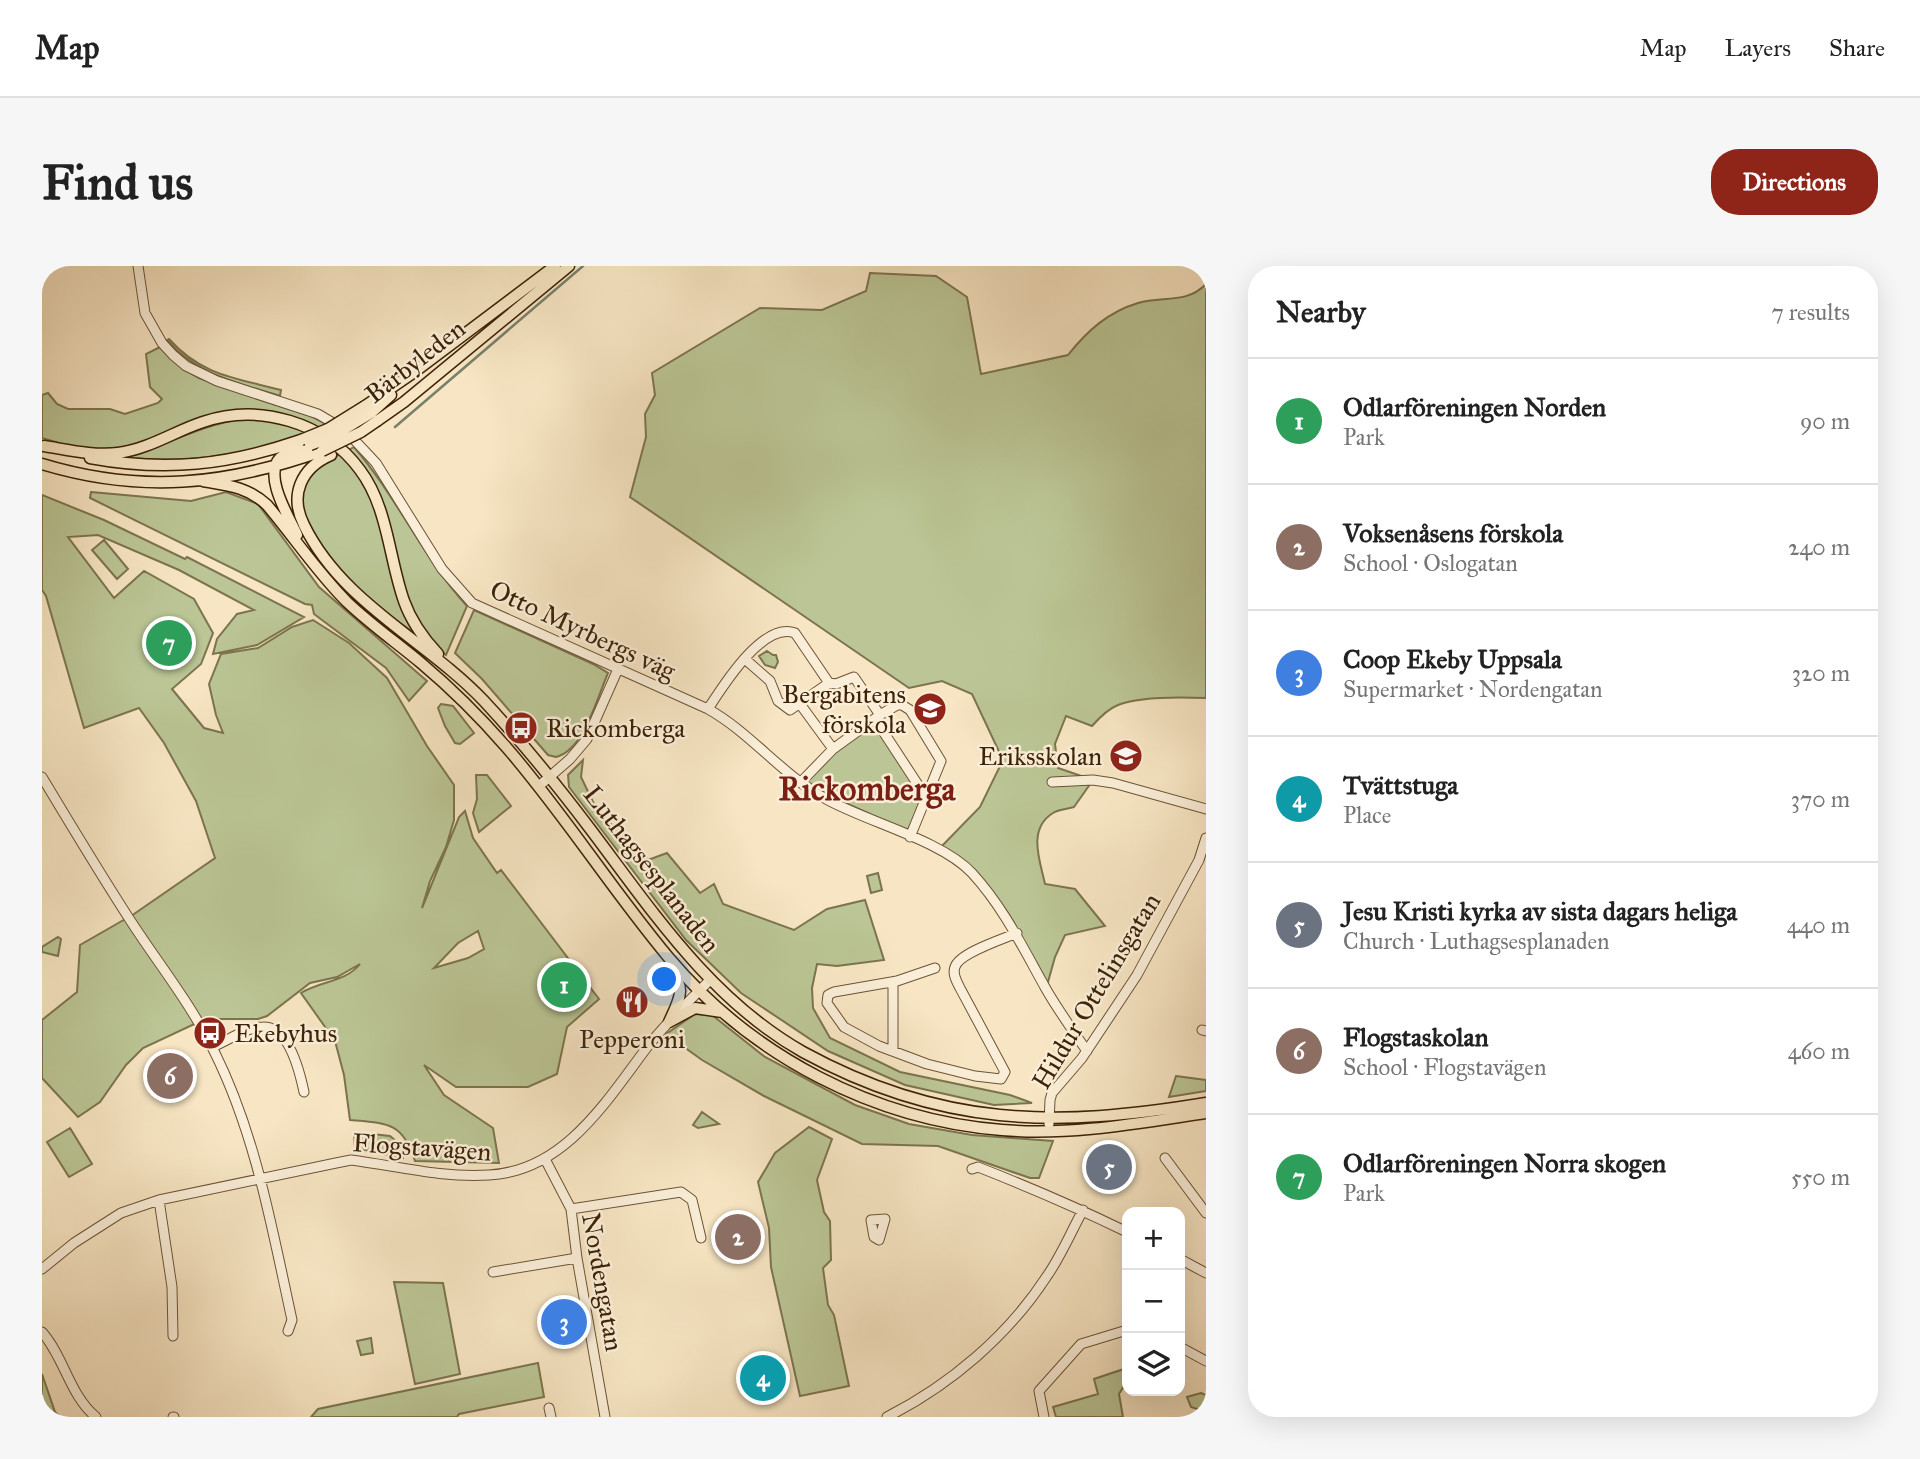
<!DOCTYPE html>
<html lang="en">
<head>
<meta charset="utf-8">
<style>
	:root { --surface:#fff; --page:#f6f6f6; --text:#222; --muted:#767676; --line:#e0e0e0; --accent:#8f2418 }
	body { margin:0; font-family:"IM FELL Great Primer",serif; background:var(--page); color:var(--text) }
	.controls { position:absolute; right:21px; bottom:21px; display:grid; overflow:hidden; border-radius:14px; box-shadow:0 7px 28px #0002 }
	.controls button { width:63px; height:63px; display:grid; place-items:center; padding:0; border:0; border-bottom:2px solid var(--line); background:var(--surface); color:var(--text); font:35px sans-serif }
	.you { position:absolute; left:623px; top:714px; width:24px; height:24px; margin:-18px; border:5px solid #fff; border-radius:50%; background:#1a73e8; box-shadow:0 0 0 10px #1a73e833 }
	.badge { display:grid; place-items:center; width:46px; height:46px; border-radius:50%; background:var(--accent); color:#fff; font-size:23px; font-weight:700 }
	.pin { position:absolute; translate:-50% -50%; border:4px solid #fff; box-shadow:0 2px 7px #0006 }
	.list { margin:0; padding:0; list-style:none }
	h2 { display:flex; justify-content:space-between; align-items:center; height:91px; margin:0; padding:0 28px; font-size:30px }
	h2 small { font-size:23px; font-weight:400; color:var(--muted) }
	.list li { display:grid; grid-template-columns:46px 1fr auto; gap:21px; align-items:center; box-sizing:border-box; height:126px; padding:0 28px; border-top:2px solid var(--line) }
	.list b { display:block; font-size:26px; white-space:nowrap }
	.list p { margin:0; font-size:23px; white-space:nowrap; color:var(--muted) }
	.list em { font-size:23px; font-style:normal; color:var(--muted) }
	.icon { flex:none; width:38px; height:38px; fill:none; stroke:currentColor; stroke-width:2; stroke-linecap:round; stroke-linejoin:round }
	.map { position:relative; flex:none; width:1164px; height:1151px; overflow:hidden; border-radius:28px }
	header { display:flex; align-items:center; gap:42px; box-sizing:border-box; height:98px; padding:0 35px; background:var(--surface); border-bottom:2px solid var(--line) }
	header strong { font-size:33px }
	nav { display:flex; gap:38px; margin-inline-start:auto; font-size:24px }
	.intro { display:flex; align-items:center; justify-content:space-between; box-sizing:border-box; height:168px; padding:0 42px }
	h1 { margin:0; font-size:49px }
	.button { padding:18px 32px; border-radius:28px; background:var(--accent); color:#fff; font-size:24px; font-weight:700 }
	main { display:flex; gap:42px; padding:0 42px }
	aside { flex:1; background:var(--surface); border-radius:28px; box-shadow:0 7px 28px #0002 }
	.map>svg:first-child { display:block }
	.green { fill:#bbc595; stroke:#7c744e; stroke-width:2; fill-rule:evenodd }
	.lines { fill:none; stroke-linecap:round; stroke-linejoin:round }
	.stream { stroke:#78816b; stroke-width:2.5 }
	.minor-casing { stroke:#6c5336; stroke-width:11 }
	.major-casing { stroke:#3e2207; stroke-width:13 }
	.minor { stroke:#faeed8; stroke-width:9 }
	.major { stroke:#f7e5c3; stroke-width:10 }
	.major-bridge-casing { stroke:#3e2207; stroke-width:13; stroke-linecap:butt }
	.major-bridge { stroke:#f7e5c3; stroke-width:10 }
	.labels { text-anchor:middle; dominant-baseline:central; stroke-width:5; stroke-linejoin:round; paint-order:stroke }
	.street-label { font-size:26px; fill:#3e2207; stroke:#faeed8 }
	.poi-label { font-size:26px; fill:#3e2207; stroke:#faeed8; text-anchor:end }
	.district-label { font-size:33px; font-weight:bold; fill:#7a1f14; stroke:#faeed8 }
</style>
</head>
<body>
<header>
<strong>Map</strong>
<nav><a>Map</a><a>Layers</a><a>Share</a></nav>
</header>
<div class="intro"><h1>Find us</h1><a class="button">Directions</a></div>
<main>
<div class="map">
<svg width="1164" height="1151" viewBox="0 0 1164 1151">
	<rect width="100%" height="100%" fill="#f7e5c3"/>
	<filter id="stains"><feTurbulence type="fractalNoise" baseFrequency=".00286" numOctaves="4"/><feColorMatrix values="0 0 0 0 .2 0 0 0 0 .09 0 0 0 0 .02 0 0 0 .5 -.17"/></filter>
	<radialGradient id="worn" r=".72"><stop offset=".6" stop-color="#630" stop-opacity="0"/><stop offset="1" stop-color="#630" stop-opacity=".3"/></radialGradient>
	<path class="green" d="M 828,7 L 894,10 L 925,31 L 939,108 L 1026,89 C 1045,65 1066,46 1096,37 C 1121,30 1145,38 1164,18 L 1164,432 C 1140,431 1098,430 1076,439 C 1066,443 1057,452 1050,460 L 1024,450 L 1013,478 L 1016,502 L 1051,514 L 1032,541 C 1026,543 1016,543 1011,547 C 985,563 998,595 1003,618 L 1033,623 L 1063,660 L 1023,669 L 1013,691 L 1004,723 L 942,621 L 897,583 L 938,541 L 961,494 L 930,428 L 900,415 L 867,422 L 588,231 L 604,171 L 603,148 L 613,129 L 610,107 L 718,42 L 780,44 L 824,25 Z
		M 127,73 C 160,110 194,112 239,124 L 238,130 C 197,117 154,109 125,74 Z
		M 118,81 L 142,103 L 157,112 L 265,148 L 288,160 L 278,163 L 219,145 L 108,176 L 65,184 L 27,180 L 0,172 L 0,129 L 6,127 L 15,138 L 26,143 L 68,143 L 83,148 L 116,137 L 120,133 L 108,121 L 104,88 Z
		M 200,153 L 233,154 L 266,166 C 207,189 144,199 81,191 C 122,181 158,159 200,153 Z
		M 312,181 C 355,231 381,292 425,340 L 404,389 C 377,369 346,351 321,328 C 301,310 253,253 259,224 C 264,202 294,191 312,181 Z
		M 49,226 L 149,235 L 184,226 L 216,238 L 277,321 L 385,415 L 367,435 L 344,402 L 272,348 L 270,339 L 263,338 L 48,232 Z
		M 0,229 L 62,254 L 143,293 L 145,291 L 262,351 L 215,379 L 171,388 L 175,373 L 195,348 L 212,344 L 137,304 L 56,269 L 26,271 L 72,332 L 102,305 L 152,333 L 171,367 L 159,398 L 130,423 L 162,462 L 181,467 L 174,449 L 167,418 L 179,388 L 216,382 L 250,361 L 271,354 L 307,377 L 345,412 L 385,480 L 412,519 L 412,554 L 404,581 L 388,615 L 380,642 L 417,551 L 423,545 L 431,572 L 455,607 L 459,604 L 557,733 L 525,761 L 515,808 L 486,821 L 414,821 L 382,799 L 402,829 L 451,862 L 457,897 L 373,895 C 361,856 345,857 308,854 L 302,809 L 293,775 L 259,727 C 278,715 304,716 318,698 L 295,711 L 268,717 L 225,750 L 216,753 L 163,753 L 101,782 L 84,799 L 58,836 L 36,851 L 0,812 L 0,754 L 35,726 L 38,679 L 92,648 L 173,592 L 154,535 L 122,477 L 97,442 L 42,462 L 4,330 L 0,324 ZM 436,665 L 442,683 L 426,692 L 392,702 L 416,677 Z
		M 62,274 L 86,303 L 75,313 L 50,284 Z
		M 432,344 L 551,398 L 566,407 C 555,432 542,484 514,491 L 506,489 L 440,413 L 413,387 Z
		M 725,385 L 731,389 L 734,389 L 736,396 L 733,402 L 723,399 L 717,390 Z
		M 399,438 L 411,440 L 432,467 L 418,478 L 413,477 L 403,460 L 396,442 Z
		M 833,453 L 884,531 L 870,567 L 786,529 L 762,513 Z
		M 541,494 L 539,511 L 552,538 L 580,571 L 598,582 L 606,594 L 625,587 L 658,627 L 672,618 L 681,638 L 752,664 L 785,643 L 823,634 L 842,694 L 795,700 L 775,698 L 770,722 L 771,742 L 788,772 L 858,806 L 968,829 L 990,837 L 952,839 L 863,819 L 786,785 L 699,727 L 644,674 L 527,521 L 526,509 Z
		M 434,509 L 445,509 L 469,540 L 437,566 L 431,547 L 435,533 Z
		M 836,607 L 840,624 L 829,627 L 825,610 Z
		M 16,671 L 19,673 L 16,690 L 0,686 L 0,681 Z
		M 653,748 L 670,749 L 723,791 L 813,839 L 867,858 L 930,869 L 1011,875 L 997,912 L 988,912 L 896,880 L 820,878 L 722,830 L 660,794 L 624,768 Z
		M 1134,810 L 1164,814 L 1164,825 L 1127,831 Z
		M 660,846 L 677,858 L 656,862 L 651,859 Z
		M 767,861 L 790,873 L 775,914 L 782,946 L 788,955 L 789,994 L 781,1002 L 786,1039 L 792,1049 L 807,1120 L 758,1130 L 729,1001 L 727,962 L 716,916 L 733,887 Z
		M 28,862 L 50,898 L 27,911 L 5,876 Z
		M 312,866 L 348,870 L 360,880 L 361,892 L 313,882 Z
		M 352,1016 L 401,1017 L 418,1108 L 373,1118 Z
		M 329,1072 L 331,1087 L 319,1089 L 315,1075 Z
		M 496,1097 L 502,1131 L 417,1148 L 415,1151 L 269,1151 L 276,1143 Z
		M 1085,1102 L 1085,1115 L 1077,1128 L 1081,1151 L 1014,1151 L 1011,1141 L 1056,1128 L 1052,1113 Z
		M 0,1108 L 13,1146 L 18,1151 L 0,1151 Z
		M 1159,1127 L 1164,1129 L 1161,1145 L 1149,1141 L 1145,1131 Z"/>
	<g class="lines">
		<path class="stream" d="M 353,161 L 541,0"/>
		<defs>
			<path id="minor" d="M 96,0 L 103,47 L 120,77 L 131,89 L 144,100 L 175,115 L 276,148 L 303,164 L 334,197 L 400,303 L 430,337 L 666,443 C 709,467 740,509 784,533 C 825,556 899,574 930,607 C 962,642 981,682 1004,723 C 1016,744 1031,765 1045,785
				M 703,393 L 728,415 L 736,435 L 748,444 L 787,417
				M 758,438 L 791,483
				M 666,443 C 681,420 721,355 753,367 L 787,417 L 794,418 L 812,411 L 838,449
				M 833,453 L 884,531
				M 0,511 C 30,561 60,611 92,660 C 119,701 150,740 172,785 C 214,869 230,963 250,1054 L 246,1065
				M 759,516 L 791,483 L 838,449 L 855,439 L 860,439 L 868,444 L 899,495 L 868,571
				M 1010,516 L 1051,514 L 1071,517 L 1164,543
				M 497,520 L 528,493 L 545,473 L 576,403
				M 893,702 L 855,715 L 792,726 L 786,729 L 785,737 L 802,761 L 837,780 L 885,798 L 933,810 L 959,813 L 963,806 L 918,722 C 915,716 910,708 913,701 C 917,687 961,673 975,667
				M 1160,764 L 1164,765
				M 175,779 C 188,773 205,761 221,761 C 247,760 258,807 262,826
				M 851,784 L 851,716
				M 1007,858 L 1008,834 L 1010,827 L 1040,792 L 1095,709 L 1157,594 L 1164,572
				M 1123,892 L 1164,947
				M 503,893 L 529,943 L 535,992 L 563,1151
				M 930,903 L 936,901 C 987,921 1036,942 1085,966
				M 117,934 L 130,1021 L 131,1070
				M 529,943 L 639,926 L 650,934 L 659,972
				M 843,953 L 837,974 L 832,971 L 829,954 Z
				M 1138,993 L 1164,1007
				M 0,1003 L 32,977 L 79,947 L 117,934 L 294,897 L 309,894 C 355,900 400,912 447,909 C 523,905 565,834 606,780 C 625,756 647,735 668,714
				M 451,1006 L 535,992
				M 0,1066 C 22,1091 28,1130 54,1151
				M 1138,1081 L 1164,1095
				M 507,1142 L 509,1151
				M 131,1151 L 132,1151
				M 845,1151 C 908,1119 966,1070 1005,1010 C 1019,990 1029,966 1041,944
				M 1002,1151 L 997,1125 L 1039,1078 L 1085,1064"/>
			<path id="major" d="M 323,140 L 371,107 L 513,0
				M 329,147 L 349,129
				M 335,155 L 362,136 L 527,0
				M 2,180 C 27,184 52,190 76,187 C 107,183 133,165 161,156 C 217,137 283,156 318,204 C 346,241 347,293 362,335 C 369,355 382,373 396,388
				M 289,189 C 259,202 247,229 262,259 C 300,337 384,374 442,435 C 480,476 515,519 549,564 C 611,646 669,734 761,786 C 898,861 1014,862 1164,837
				M 48,192 C 124,206 186,199 259,174
				M 0,198 C 99,228 184,219 280,185
				M 161,215 C 185,219 206,221 225,239 C 252,271 275,306 305,336 C 328,358 355,377 379,397 C 410,423 439,452 465,482 C 523,549 570,624 627,692 C 710,790 832,854 960,864 C 1028,870 1097,857 1164,847
				M 255,269 C 247,251 221,210 238,192 C 246,185 258,182 268,179
				M 627,756 C 638,731 645,724 627,700
				M 627,756 L 653,742 L 680,746"/>
		</defs>
		<use href="#minor" class="minor-casing"/>
		<use href="#major" class="major-casing"/>
		<use href="#minor" class="minor"/>
		<use href="#major" class="major"/>
		<defs>
			<path id="major-bridge" d="M 259,174 L 286,163 L 323,140
				M 268,179 L 291,170 L 329,147
				M 280,185 L 319,166 L 335,155"/>
		</defs>
		<use href="#major-bridge" class="major-bridge-casing"/>
		<use href="#major-bridge" class="major-bridge"/>
	</g>
	<defs>
		<symbol id="school-disc" viewBox="-11 -11 22 22"><circle r="9.5" fill="#8f2418" stroke="#faeed8"/><path d="M0-5L7-2L0 1L-7-2ZM-4 1L0 2.5L4 1V4Q0 6-4 4Z" fill="#fff"/></symbol>
		<symbol id="bus-disc" viewBox="-11 -11 22 22"><circle r="9.5" fill="#8f2418" stroke="#faeed8"/><path d="M-5-6H5V4H4V6H2V4H-2V6H-4V4H-5ZM-3.5-4V0h7V-4ZM-3.5 1.2v1.5H-2V1.2ZM2 1.2v1.5H3.5V1.2Z" fill="#fff"/></symbol>
		<symbol id="restaurant-disc" viewBox="-11 -11 22 22"><circle r="9.5" fill="#8f2418" stroke="#faeed8"/><path d="M-5-6h1v4h1v-4h1v4h1v-4h1v5L-1.5 .5V6h-2V.5L-5-1ZM5-6V6H3V1.5H1.5Q1.5-4 5-6Z" fill="#fff"/></symbol>
	</defs>
	<g fill-rule="evenodd">
		<use href="#school-disc" x="869" y="424" width="38" height="38"/>
		<use href="#bus-disc" x="460" y="443" width="38" height="38"/>
		<use href="#school-disc" x="1065" y="471" width="38" height="38"/>
		<use href="#restaurant-disc" x="571" y="717" width="38" height="38"/>
		<use href="#bus-disc" x="149" y="748" width="38" height="38"/>
	</g>
	<g class="labels">
		<g class="street-label">
			<text transform="translate(373 95) rotate(-38)">Bärbyleden</text>
			<text transform="translate(541 364) rotate(25)">Otto Myrbergs väg</text>
			<text transform="translate(610 603) rotate(52)">Luthagsesplanaden</text>
			<text transform="translate(1054 725) rotate(-59)">Hildur Ottelinsgatan</text>
			<text transform="translate(380 881) rotate(4)">Flogstavägen</text>
			<text transform="translate(561 1016) rotate(80)">Nordengatan</text>
		</g>
		<g class="poi-label">
			<text x="864" y="428">Bergabitens<tspan x="864" dy="30">förskola</tspan></text>
			<text x="504" y="462" text-anchor="start">Rickomberga</text>
			<text x="1060" y="490">Eriksskolan</text>
			<text x="192" y="767" text-anchor="start">Ekebyhus</text>
			<text x="590" y="773" text-anchor="middle">Pepperoni</text>
		</g>
		<g class="district-label">
			<text x="825" y="523">Rickomberga</text>
		</g>
	</g>
	<rect width="100%" height="100%" filter="url(#stains)"/>
	<rect width="100%" height="100%" fill="url(#worn)"/>
</svg>
<div class="controls">
<button>+</button>
<button>−</button>
<button><svg class="icon" aria-label="layers" viewBox="0 0 24 24"><path d="M12 4l9 5-9 5-9-5zM3 14l9 5 9-5"/></svg></button>
</div>
<div class="you"></div>
<div class="pin badge" style="left:522px;top:719px;background:#2e9e5b">1</div>
<div class="pin badge" style="left:696px;top:971px;background:#8d6e63">2</div>
<div class="pin badge" style="left:522px;top:1056px;background:#3f7fe0">3</div>
<div class="pin badge" style="left:721px;top:1112px;background:#0f9aa8">4</div>
<div class="pin badge" style="left:1067px;top:901px;background:#6b7280">5</div>
<div class="pin badge" style="left:128px;top:810px;background:#8d6e63">6</div>
<div class="pin badge" style="left:127px;top:377px;background:#2e9e5b">7</div>
</div>
<aside>
<h2>Nearby<small>7 results</small></h2>
<ul class="list">
<li><span class="badge" style="background:#2e9e5b">1</span><div><b>Odlarföreningen Norden</b><p>Park</p></div><em>90 m</em></li>
<li><span class="badge" style="background:#8d6e63">2</span><div><b>Voksenåsens förskola</b><p>School · Oslogatan</p></div><em>240 m</em></li>
<li><span class="badge" style="background:#3f7fe0">3</span><div><b>Coop Ekeby Uppsala</b><p>Supermarket · Nordengatan</p></div><em>320 m</em></li>
<li><span class="badge" style="background:#0f9aa8">4</span><div><b>Tvättstuga</b><p>Place</p></div><em>370 m</em></li>
<li><span class="badge" style="background:#6b7280">5</span><div><b>Jesu Kristi kyrka av sista dagars heliga</b><p>Church · Luthagsesplanaden</p></div><em>440 m</em></li>
<li><span class="badge" style="background:#8d6e63">6</span><div><b>Flogstaskolan</b><p>School · Flogstavägen</p></div><em>460 m</em></li>
<li><span class="badge" style="background:#2e9e5b">7</span><div><b>Odlarföreningen Norra skogen</b><p>Park</p></div><em>550 m</em></li>
</ul>
</aside>
</main>
</body>
</html>
